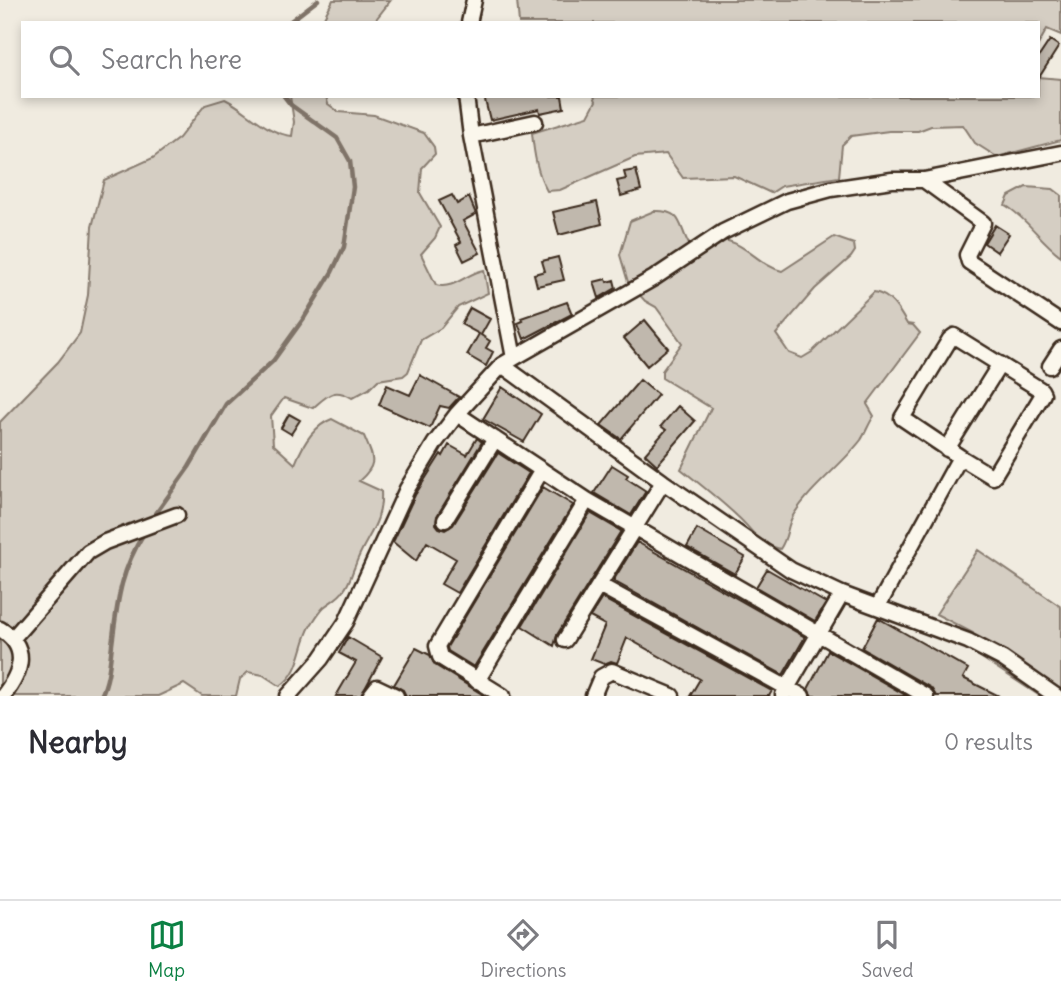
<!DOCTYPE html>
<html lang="en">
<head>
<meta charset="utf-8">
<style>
	:root { --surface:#fff; --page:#f2f2f3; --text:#2b2b33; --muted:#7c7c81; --line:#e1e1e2; --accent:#0b8043 }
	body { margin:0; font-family:Delius,sans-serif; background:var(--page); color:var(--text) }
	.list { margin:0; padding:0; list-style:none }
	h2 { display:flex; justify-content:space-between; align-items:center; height:91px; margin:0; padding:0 28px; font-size:30px }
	h2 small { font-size:23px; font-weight:400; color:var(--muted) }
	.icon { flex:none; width:38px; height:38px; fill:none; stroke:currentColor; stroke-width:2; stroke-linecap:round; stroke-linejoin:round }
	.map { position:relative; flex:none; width:1061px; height:696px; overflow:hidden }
	.search { position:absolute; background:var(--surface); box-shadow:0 4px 10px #0003; left:21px; right:21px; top:21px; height:77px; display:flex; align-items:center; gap:18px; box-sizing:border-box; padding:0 24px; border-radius:0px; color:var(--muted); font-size:26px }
	.sheet { height:203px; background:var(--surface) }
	nav { display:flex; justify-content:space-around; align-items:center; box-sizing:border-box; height:98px; border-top:2px solid var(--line); background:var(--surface); font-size:19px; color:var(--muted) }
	nav a { display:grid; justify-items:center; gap:4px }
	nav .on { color:var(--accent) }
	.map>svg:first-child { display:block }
	.green { fill:#d5cec3; stroke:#887c70; stroke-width:2 }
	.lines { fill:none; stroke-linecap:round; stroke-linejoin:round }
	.stream { stroke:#7f7367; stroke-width:4.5 }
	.building { fill:#c0b8ad; stroke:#3b2a1e; stroke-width:2 }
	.minor-casing { stroke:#3b2a1e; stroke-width:19 }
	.minor { stroke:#fbf7ec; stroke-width:14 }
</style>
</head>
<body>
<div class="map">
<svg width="1061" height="696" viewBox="0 0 1061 696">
	<rect width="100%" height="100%" fill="#f0ebe0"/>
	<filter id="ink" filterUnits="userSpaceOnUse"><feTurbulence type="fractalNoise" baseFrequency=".0143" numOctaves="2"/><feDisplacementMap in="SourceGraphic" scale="14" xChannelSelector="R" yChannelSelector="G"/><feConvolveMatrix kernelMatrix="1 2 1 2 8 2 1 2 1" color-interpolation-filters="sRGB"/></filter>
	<g filter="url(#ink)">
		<path class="green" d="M 333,0 L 391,0 L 373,23 L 321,23 Z
			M 517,0 L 1061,0 L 1061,35 L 1047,29 L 1038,45 L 1038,23 L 519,23 Z
			M 1038,77 L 1061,79 L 1061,140 L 997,157 L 975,143 L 963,125 L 931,126 L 918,131 L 889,131 L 851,136 L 842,145 L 839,177 L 782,186 L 771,193 L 734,176 L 683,178 L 666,154 L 635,157 L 560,190 L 547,191 C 537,173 534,154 532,133 L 588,116 L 596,101 L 594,96 L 1038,96 Z
			M 290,96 L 326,96 L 328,104 L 339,112 L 374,115 L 424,133 L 434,147 L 435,154 L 422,168 L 420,193 L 440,227 L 435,238 L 421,254 L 436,285 C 454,290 467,273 484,270 L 488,293 L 458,307 L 441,328 L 421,340 L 408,372 L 403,376 L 378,380 L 369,389 L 352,398 C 333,387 328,395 313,408 L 284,398 L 271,416 L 273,444 L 295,464 C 302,446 313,426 332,419 L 364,436 C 373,458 379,463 359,481 L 381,491 C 383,526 365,536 355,566 C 351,575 350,582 344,590 C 339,598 331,601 324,607 C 319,612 315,619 311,625 C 299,645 302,672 280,686 L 263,675 L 248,672 L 240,679 L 236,696 L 202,696 L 184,684 L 158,696 L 0,696 L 0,422 L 58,362 L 80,333 L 88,295 L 92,227 L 104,180 L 153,158 L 179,138 L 205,105 L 225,99 C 248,110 265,133 292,136 L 294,122 Z
			M 1026,187 L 1053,189 L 1061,195 L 1061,256 C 1040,241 1027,218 1005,205 L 1009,196 Z
			M 654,211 C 684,210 678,226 690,246 C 700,244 713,238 723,240 C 746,243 760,266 782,271 L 834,237 L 854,244 L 855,251 L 851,257 L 815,289 L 776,334 L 789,353 L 802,358 L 812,352 L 874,292 C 891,295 899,310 907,324 L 913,325 L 920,333 L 867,404 L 874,416 C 869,423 866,432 861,440 C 841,466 812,486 794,514 C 786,526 789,536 780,549 C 755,542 754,531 737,516 C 719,499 700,484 681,469 L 711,408 L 662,378 L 662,371 L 682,343 L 656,307 L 645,301 L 628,282 L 620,255 L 630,221 Z
			M 978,550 L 1061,607 L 1061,696 L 1040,696 L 971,651 L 973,633 L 936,614 Z"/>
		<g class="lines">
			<path class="stream" d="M 288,23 L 318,0
				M 152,519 L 189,467 L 226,404 L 273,361 L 304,318 L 332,272 L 344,247 L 353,187 L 350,161 L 337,138 L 291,105 L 284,96
				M 101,696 C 110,678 110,657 113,637 C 118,596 122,569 144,533"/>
		</g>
		<path class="building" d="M 1050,40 L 1059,46 L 1038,79 L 1038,58 Z
			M 484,96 L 562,96 L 564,108 L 540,113 L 539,109 L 490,120 Z
			M 636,170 L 641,190 L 621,196 L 617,181 L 626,179 L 624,172 Z
			M 452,195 L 457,204 L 469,197 L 476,214 L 463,221 L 480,253 L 464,261 L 456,245 L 461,242 L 439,201 Z
			M 597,202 L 602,224 L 559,235 L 553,212 Z
			M 995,225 L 1009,234 L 997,252 L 984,243 Z
			M 558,257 L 564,280 L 537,286 L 534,274 L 545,271 L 542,261 Z
			M 606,279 L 607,282 L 614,280 L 616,288 L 599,298 L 594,282 Z
			M 567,302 L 572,314 L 524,339 L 518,323 L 523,321 L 521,318 Z
			M 470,308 L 490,319 L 481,335 L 490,341 L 486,348 L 493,352 L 486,366 L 467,355 L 479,334 L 461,324 Z
			M 645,320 L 668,348 L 647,366 L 624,338 Z
			M 420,375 L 459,397 L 449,408 L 440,406 L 430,428 L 379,405 L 387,385 L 410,395 Z
			M 640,380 L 658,395 L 621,439 L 601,425 Z
			M 502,387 L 541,414 L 524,442 L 483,419 Z
			M 678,406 L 695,421 L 657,465 L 645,454 L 666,430 L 661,426 Z
			M 289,414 L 300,420 L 291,434 L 281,428 Z
			M 477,438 L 482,442 L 437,516 L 436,524 L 439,528 L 445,530 L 453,525 L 498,453 L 529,473 L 457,593 L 441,584 L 456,559 L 427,542 L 416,561 L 393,542 L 415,495 L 441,454 L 443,456 L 449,445 L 467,455 Z
			M 612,465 L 628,475 L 626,478 L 646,491 L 631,515 L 594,493 Z
			M 543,487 L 573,505 L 474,667 L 448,651 L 447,647 Z
			M 590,513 L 621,531 L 557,635 L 554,646 L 522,626 Z
			M 697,529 L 745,557 L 735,574 L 687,547 Z
			M 637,542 L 805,637 L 783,675 L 613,581 Z
			M 767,569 L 826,603 L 815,621 L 756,587 Z
			M 602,598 L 772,691 L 769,696 L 690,696 L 700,679 L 627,638 L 617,663 L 611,661 L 604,664 L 591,659 L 605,625 L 590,617 Z
			M 878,618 L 968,669 L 963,678 L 999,696 L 936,696 L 931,688 L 862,648 Z
			M 348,637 L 382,657 L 361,696 L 336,696 L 356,662 L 339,653 Z
			M 416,648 L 430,655 L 435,665 L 485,696 L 406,696 L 403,690 L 394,685 Z
			M 828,651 L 848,662 L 907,696 L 812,696 L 808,689 Z"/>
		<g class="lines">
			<defs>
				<path id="minor" d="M 469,23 L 474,0
					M 471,136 L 535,122
					M 924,180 L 983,223 L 967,255 L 969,262 L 1061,323
					M 514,358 L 654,278 L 723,232 L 787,201 L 831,189 L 892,180 L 924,180 L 1061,153
					M 502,365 L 663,482 L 791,570 L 842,594 L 968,641 L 1003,659 L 1056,696
					M 1050,366 L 1061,349
					M 457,414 L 587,500 L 926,696
					M 947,449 L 1000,364
					M 663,482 L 599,585 L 802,696
					M 445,520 L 495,439
					M 878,606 L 960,457 L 902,418 L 950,339 L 954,336 L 1041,390 L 1043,394 L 993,477 L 960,457
					M 0,629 C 30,647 22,672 3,696
					M 13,638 L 88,552 L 105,542 L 177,515
					M 565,640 L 599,585
					M 477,681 L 587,500
					M 783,695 L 842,594
					M 288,696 L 321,659 L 346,622 L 407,489 L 435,443 L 457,414 L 502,365 L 514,358 L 471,136 L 466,96
					M 370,696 L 377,687 L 396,696
					M 503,696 L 440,657 L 437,646 L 542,470
					M 593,696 L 601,677 L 612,671 L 672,696"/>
			</defs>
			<use href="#minor" class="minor-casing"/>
			<use href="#minor" class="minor"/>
		</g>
	</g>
</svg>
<div class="search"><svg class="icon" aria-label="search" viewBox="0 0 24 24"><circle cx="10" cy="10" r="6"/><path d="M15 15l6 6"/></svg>Search here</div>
</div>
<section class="sheet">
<h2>Nearby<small>0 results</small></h2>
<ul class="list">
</ul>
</section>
<nav>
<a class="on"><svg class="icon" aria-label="map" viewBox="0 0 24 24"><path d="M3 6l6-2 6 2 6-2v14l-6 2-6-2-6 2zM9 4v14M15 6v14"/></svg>Map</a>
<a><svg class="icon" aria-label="directions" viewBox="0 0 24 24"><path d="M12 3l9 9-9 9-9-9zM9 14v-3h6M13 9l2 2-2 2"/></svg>Directions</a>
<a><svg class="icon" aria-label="saved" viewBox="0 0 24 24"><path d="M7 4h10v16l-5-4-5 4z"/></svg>Saved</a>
</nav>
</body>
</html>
